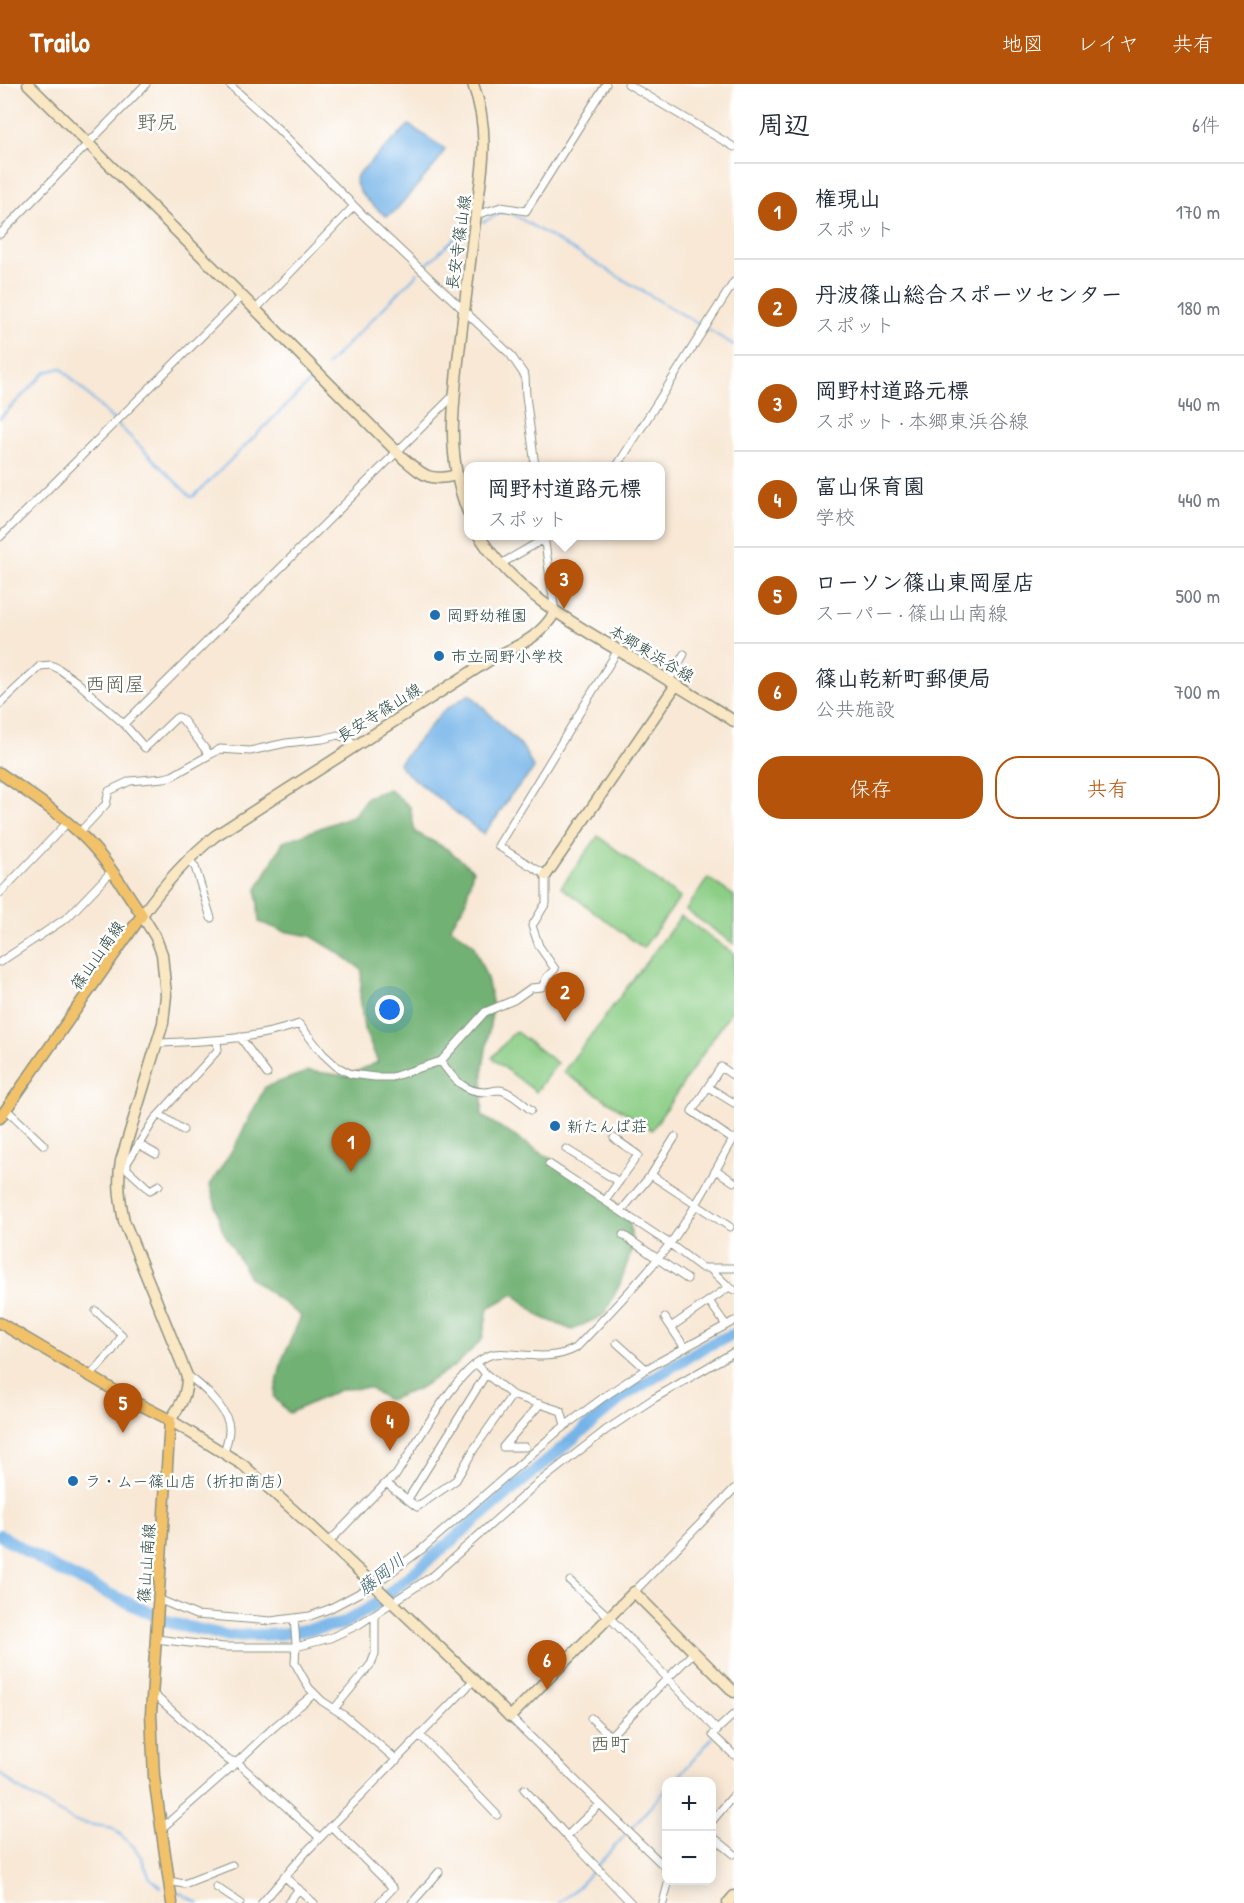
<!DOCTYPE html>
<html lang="ja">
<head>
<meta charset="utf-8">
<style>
	:root { --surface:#fff; --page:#f2f2f3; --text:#1f2937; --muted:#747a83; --line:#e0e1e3; --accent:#b45309 }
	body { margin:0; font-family:"Patrick Hand","Klee One",sans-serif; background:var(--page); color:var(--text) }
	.controls { position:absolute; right:18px; bottom:18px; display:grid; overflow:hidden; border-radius:12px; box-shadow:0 3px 15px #0003 }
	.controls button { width:54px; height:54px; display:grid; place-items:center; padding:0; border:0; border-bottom:2px solid var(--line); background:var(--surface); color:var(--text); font:30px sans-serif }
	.you { position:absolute; left:390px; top:926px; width:21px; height:21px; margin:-15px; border:4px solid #fff; border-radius:50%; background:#1a73e8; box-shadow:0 0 0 9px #1a73e833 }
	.badge { display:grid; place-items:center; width:39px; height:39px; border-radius:50%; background:var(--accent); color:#fff; font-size:20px; font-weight:700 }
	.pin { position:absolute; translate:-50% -50px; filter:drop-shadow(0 2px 3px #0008) }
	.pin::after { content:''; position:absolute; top:32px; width:21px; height:18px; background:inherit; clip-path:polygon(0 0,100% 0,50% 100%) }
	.popup { position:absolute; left:464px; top:378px; width:201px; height:78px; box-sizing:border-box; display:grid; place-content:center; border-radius:12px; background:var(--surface); filter:drop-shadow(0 2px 4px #0005); font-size:20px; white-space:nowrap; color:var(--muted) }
	.popup b { font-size:22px; color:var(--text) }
	.popup::after { content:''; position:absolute; left:50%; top:100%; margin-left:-12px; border:12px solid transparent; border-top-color:var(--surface) }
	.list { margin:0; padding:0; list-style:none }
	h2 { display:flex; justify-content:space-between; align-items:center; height:78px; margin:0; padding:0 24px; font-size:26px }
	h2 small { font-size:20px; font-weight:400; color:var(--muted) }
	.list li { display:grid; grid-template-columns:39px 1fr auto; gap:18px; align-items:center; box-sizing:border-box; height:96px; padding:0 24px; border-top:2px solid var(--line) }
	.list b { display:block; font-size:22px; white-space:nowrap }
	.list p { margin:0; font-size:20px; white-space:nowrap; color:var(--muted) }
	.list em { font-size:20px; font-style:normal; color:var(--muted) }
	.actions { display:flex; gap:12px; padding:18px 24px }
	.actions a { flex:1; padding:14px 0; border:2px solid var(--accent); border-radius:24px; text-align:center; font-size:21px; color:var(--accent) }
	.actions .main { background:var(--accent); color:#fff }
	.map { position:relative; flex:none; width:734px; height:1819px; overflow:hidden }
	header { display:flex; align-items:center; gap:36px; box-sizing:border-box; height:84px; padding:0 30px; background:var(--accent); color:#fff }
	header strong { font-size:28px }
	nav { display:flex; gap:33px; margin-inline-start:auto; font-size:21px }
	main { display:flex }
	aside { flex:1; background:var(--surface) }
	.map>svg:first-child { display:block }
	.green { fill:#8cce86; stroke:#56865d; stroke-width:1.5 }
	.forest { fill:#71b173; stroke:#487754; stroke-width:1.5 }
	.water { fill:#75b4e8; stroke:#4a788e; stroke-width:1.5 }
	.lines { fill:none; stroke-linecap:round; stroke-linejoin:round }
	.stream { stroke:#75b4e8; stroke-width:2 }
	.river { stroke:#75b4e8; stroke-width:12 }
	.street-casing { stroke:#8c9284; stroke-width:9 }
	.secondary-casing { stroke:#8c9284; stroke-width:13 }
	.primary-casing { stroke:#8c9284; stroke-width:13 }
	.street { stroke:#fff; stroke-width:7 }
	.secondary { stroke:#fae7c3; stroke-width:10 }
	.primary { stroke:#f2c26a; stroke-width:10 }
	.poi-dot { fill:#1f6fb2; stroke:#fff; stroke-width:2 }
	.labels { text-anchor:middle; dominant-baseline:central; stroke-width:5; stroke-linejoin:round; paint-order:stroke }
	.street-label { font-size:16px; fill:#1f3d34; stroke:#fff }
	.poi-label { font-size:16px; fill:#1f3d34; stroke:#fff; text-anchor:start }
	.water-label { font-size:18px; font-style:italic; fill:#39616a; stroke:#fff }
	.quarter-label { font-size:20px; fill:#5d6452; stroke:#fff }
</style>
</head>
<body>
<header>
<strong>Trailo</strong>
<nav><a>地図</a><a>レイヤ</a><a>共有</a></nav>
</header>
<main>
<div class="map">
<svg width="734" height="1819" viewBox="0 0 734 1819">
	<rect width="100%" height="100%" fill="#fff"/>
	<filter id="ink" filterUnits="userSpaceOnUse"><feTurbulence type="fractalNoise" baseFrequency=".0167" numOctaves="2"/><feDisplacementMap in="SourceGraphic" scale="12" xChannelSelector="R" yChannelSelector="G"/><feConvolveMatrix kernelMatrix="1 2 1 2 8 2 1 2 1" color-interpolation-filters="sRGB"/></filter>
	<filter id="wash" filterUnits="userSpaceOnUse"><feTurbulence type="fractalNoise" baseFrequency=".008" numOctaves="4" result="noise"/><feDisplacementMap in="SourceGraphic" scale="24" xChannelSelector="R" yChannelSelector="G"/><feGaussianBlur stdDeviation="1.35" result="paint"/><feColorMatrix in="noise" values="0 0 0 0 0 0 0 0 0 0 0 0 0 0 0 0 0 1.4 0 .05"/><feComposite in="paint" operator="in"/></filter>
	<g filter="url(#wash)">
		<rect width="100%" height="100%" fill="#f8e8d5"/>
		<path class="green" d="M 598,752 L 680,814 L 643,864 L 561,803 Z
			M 708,794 L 734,812 L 734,860 L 686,826 Z
			M 681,832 L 734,870 L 734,923 L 652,1046 L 563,988 Z
			M 515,947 L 557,979 L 536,1008 L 492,974 Z"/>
		<path class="forest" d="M 389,705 L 410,723 L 415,748 L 447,765 L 473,786 L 465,820 L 450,843 L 473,860 L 487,894 L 493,922 L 483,984 L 482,1032 L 561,1081 L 577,1094 L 605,1108 L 630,1135 L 632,1165 L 620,1200 L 604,1231 L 572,1246 L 541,1233 L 514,1210 L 488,1224 L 482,1256 L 456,1281 L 418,1305 L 388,1316 L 369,1304 L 342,1305 L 289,1329 L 274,1313 L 282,1276 L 301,1232 L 250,1194 L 222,1145 L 210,1101 L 236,1060 L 265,1003 L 309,987 L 347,992 L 378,978 L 364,945 L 360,913 L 362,886 L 339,869 L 311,852 L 283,847 L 259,838 L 257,805 L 283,758 L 354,731 L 367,713 Z"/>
		<path class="water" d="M 409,41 L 445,65 L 436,80 L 394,128 L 388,132 L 384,131 C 374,121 349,105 358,90 Z
			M 470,610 L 523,664 L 534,685 L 510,712 L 496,734 L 483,750 L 403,686 L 399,679 L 443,627 Z"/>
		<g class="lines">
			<path class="stream" d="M 483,138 L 503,128 L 509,128 L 734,261
				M 423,184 L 461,148 L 469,144
				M 326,282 L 418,189
				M 0,334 L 46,288 L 61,284 L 190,412 L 193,413 L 314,294
				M 0,1689 L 19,1705 L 76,1738 L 113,1744 L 134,1763 L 141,1773 L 150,1794 L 161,1803
				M 674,1698 L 713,1653
				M 630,1745 L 666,1706
				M 178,1808 L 199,1819
				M 559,1819 L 577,1804 L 626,1750"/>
			<path class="river" d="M 0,1451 L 56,1485 L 171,1539 L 228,1552 L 281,1550 L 342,1540 L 375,1521 L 624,1312 L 706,1262 L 734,1250"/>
		</g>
	</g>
	<g filter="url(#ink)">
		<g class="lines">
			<defs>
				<path id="street" d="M 229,0 L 277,44 L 363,131 L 510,270 L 525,292 L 526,312 L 535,382
					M 628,0 L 734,63
					M 476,131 L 501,123 L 526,127 L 606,0
					M 0,150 L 146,0
					M 256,225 L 354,122
					M 617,382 L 734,198
					M 544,452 L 555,528
					M 0,453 L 242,212
					M 499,481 L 549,452
					M 669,596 L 684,570
					M 0,620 L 40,582 L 51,581 L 59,585 L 77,598 L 124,640 L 145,664 L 175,635 L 178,633 L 182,635 L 209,670
					M 124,640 L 454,311
					M 79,749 L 106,720 L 109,707 L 130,697 L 164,694 L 172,692 L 220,665 L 250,667 L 286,659 L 323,655 L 338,651 L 346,654 L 354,661
					M 188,774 L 195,783 L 211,834
					M 0,809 L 67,739
					M 0,878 L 68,833 L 112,787
					M 240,953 L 267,990
					M 157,959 C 205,957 253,956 299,940 L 323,970 L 336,982 L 351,990 L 375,993 L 392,993 L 441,977 L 485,928 L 514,916 L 531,904 L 542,903 L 547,893 L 555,885 L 539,862 L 532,842 L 546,819 L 546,791 L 498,762 L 618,566
					M 441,977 C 452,994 464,1008 485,1008 C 489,1008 494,1006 499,1006 C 510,1007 522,1019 531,1026
					M 708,1003 L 734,1019
					M 6,1025 L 44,1061
					M 160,1031 L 183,1046
					M 733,1056 L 692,1027 L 721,983 L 734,992
					M 140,1061 L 156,1070
					M 566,1065 L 619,1098
					M 121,1077 L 127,1079 L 154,1036 L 218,966 L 217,957
					M 127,1079 L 127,1085 L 150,1106 L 159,1101
					M 549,1080 L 670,1160 L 702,1184 L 709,1184 L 729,1203
					M 716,1086 L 734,1098
					M 651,1091 L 675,1053
					M 605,1117 L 638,1071 L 614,1054
					M 621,1127 L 651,1091 L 730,1143
					M 623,1151 L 687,1195
					M 710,1184 L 734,1184
					M 709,1217 L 726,1241
					M 665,1234 L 685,1264
					M 671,1243 L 729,1203 L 734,1206
					M 617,1259 L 646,1285
					M 476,1279 L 486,1290 L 512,1311
					M 186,1290 C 201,1301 230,1326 229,1346 C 229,1353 226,1361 224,1369
					M 90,1292 L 113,1266 L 122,1251 L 96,1227
					M 525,1363 L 503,1363 L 540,1320
					M 386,1399 L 417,1423 L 456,1396 L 474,1365 L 512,1311 L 561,1327 L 565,1341
					M 408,1415 L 486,1290
					M 329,1458 L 386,1399 L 396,1391 C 415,1362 461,1276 494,1270 C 500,1269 507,1270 513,1270 C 535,1272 556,1275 576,1264 C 608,1230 640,1198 669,1161 C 694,1128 713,1090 734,1054
					M 570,1497 L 609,1533 L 717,1646 L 713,1651 L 734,1671
					M 634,1508 L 734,1405
					M 158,1515 L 196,1531 L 271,1537 L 310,1532 L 329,1525 L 374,1501 L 421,1466 L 558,1347 L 604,1313 L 646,1285 L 734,1237
					M 294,1534 L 296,1560 L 295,1579 L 309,1604 L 322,1617 L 345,1632 L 397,1676
					M 156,1555 L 224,1563 L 296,1563 L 330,1554 L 358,1541 L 434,1491 L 533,1403 L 606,1346 L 653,1315 L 734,1268
					M 152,1609 L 220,1669 L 228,1676 L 237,1678 L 274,1643 L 314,1610
					M 334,1625 L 371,1580 L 375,1570 L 375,1531
					M 510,1633 L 666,1784
					M 591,1634 L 610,1652 L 694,1568
					M 717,1646 L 734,1630
					M 420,1651 L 497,1731
					M 524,1705 L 567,1752
					M 599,1721 L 567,1752 L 631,1819
					M 712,1737 L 734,1711
					M 331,1742 L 393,1804 L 379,1819
					M 161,1745 L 237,1678 L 320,1754
					M 712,1752 L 734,1770
					M 284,1792 L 314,1819
					M 169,1797 L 184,1800 L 232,1781
					M 216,1803 L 240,1819
					M 262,1819 L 307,1767 L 474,1596
					M 288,1819 L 299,1805
					M 412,1819 L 439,1788
					M 663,1819 L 669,1796"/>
				<path id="secondary" d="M 28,0 L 242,212 L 403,374 C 424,392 429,398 457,391
					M 468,428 C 443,368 455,306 462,243 C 467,206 471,168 476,130 C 483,83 490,47 473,0
					M 479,452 C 518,512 579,543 640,579 C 671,598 703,617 734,637
					M 555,528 C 540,554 519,561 493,574 L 215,752 C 185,776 164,800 142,831 L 155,852 L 162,870 L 166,911 L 163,939 L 121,1077 C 117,1097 120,1117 124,1137 L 187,1292 C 187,1311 181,1321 170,1336 L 243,1381 L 311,1442 L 374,1501 L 474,1596 L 510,1633 L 634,1508 L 734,1608
					M 546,791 L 676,601
					M 728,1819 L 734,1812"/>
				<path id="primary" d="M 0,689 C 32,712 68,734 94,764 C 112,784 127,809 142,831 L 0,1034
					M 0,1239 L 129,1315 L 170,1336 L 151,1630 L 154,1693 L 172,1819"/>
			</defs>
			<use href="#street" class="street-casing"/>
			<use href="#secondary" class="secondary-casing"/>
			<use href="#primary" class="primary-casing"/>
			<use href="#street" class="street"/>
			<use href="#secondary" class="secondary"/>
			<use href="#primary" class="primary"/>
		</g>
	</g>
	<g class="poi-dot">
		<circle cx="435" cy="531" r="6"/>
		<circle cx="439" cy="572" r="6"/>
		<circle cx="555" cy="1042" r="6"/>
		<circle cx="73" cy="1397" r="6"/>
	</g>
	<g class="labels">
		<g class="street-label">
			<text transform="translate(458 158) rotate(-82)">長安寺篠山線</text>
			<text transform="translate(652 569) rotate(31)">本郷東浜谷線</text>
			<text transform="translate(379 628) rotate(-32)">長安寺篠山線</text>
			<text transform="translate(97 871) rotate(-55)">篠山山南線</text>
			<text transform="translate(146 1479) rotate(-86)">篠山山南線</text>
		</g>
		<g class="poi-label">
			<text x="447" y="531">岡野幼稚園</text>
			<text x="451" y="572">市立岡野小学校</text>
			<text x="567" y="1042">新たんば荘</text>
			<text x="85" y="1397">ラ・ムー篠山店（折扣商店）</text>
		</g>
		<g class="water-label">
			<text transform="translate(381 1490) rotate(-38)">藤岡川</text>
		</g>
		<g class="quarter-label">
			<text x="157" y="37">野尻</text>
			<text x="115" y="599">西岡屋</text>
			<text x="610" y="1659">西町</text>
		</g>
	</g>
</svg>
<div class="controls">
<button>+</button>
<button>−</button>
</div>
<div class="you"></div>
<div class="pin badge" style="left:351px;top:1088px">1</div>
<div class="pin badge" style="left:565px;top:938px">2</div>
<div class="pin badge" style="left:564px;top:525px">3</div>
<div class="popup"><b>岡野村道路元標</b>スポット</div>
<div class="pin badge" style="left:390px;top:1367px">4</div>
<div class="pin badge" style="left:123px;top:1349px">5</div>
<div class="pin badge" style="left:547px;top:1606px">6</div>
</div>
<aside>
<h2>周辺<small>6件</small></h2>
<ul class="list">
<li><span class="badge">1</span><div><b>権現山</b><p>スポット</p></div><em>170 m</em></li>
<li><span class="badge">2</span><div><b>丹波篠山総合スポーツセンター</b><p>スポット</p></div><em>180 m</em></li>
<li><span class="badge">3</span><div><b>岡野村道路元標</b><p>スポット · 本郷東浜谷線</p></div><em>440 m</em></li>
<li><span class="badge">4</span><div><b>富山保育園</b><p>学校</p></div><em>440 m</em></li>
<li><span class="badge">5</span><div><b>ローソン篠山東岡屋店</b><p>スーパー · 篠山山南線</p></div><em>500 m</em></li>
<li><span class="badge">6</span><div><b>篠山乾新町郵便局</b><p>公共施設</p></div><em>700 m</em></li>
</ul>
<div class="actions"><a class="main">保存</a><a>共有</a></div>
</aside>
</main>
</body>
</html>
